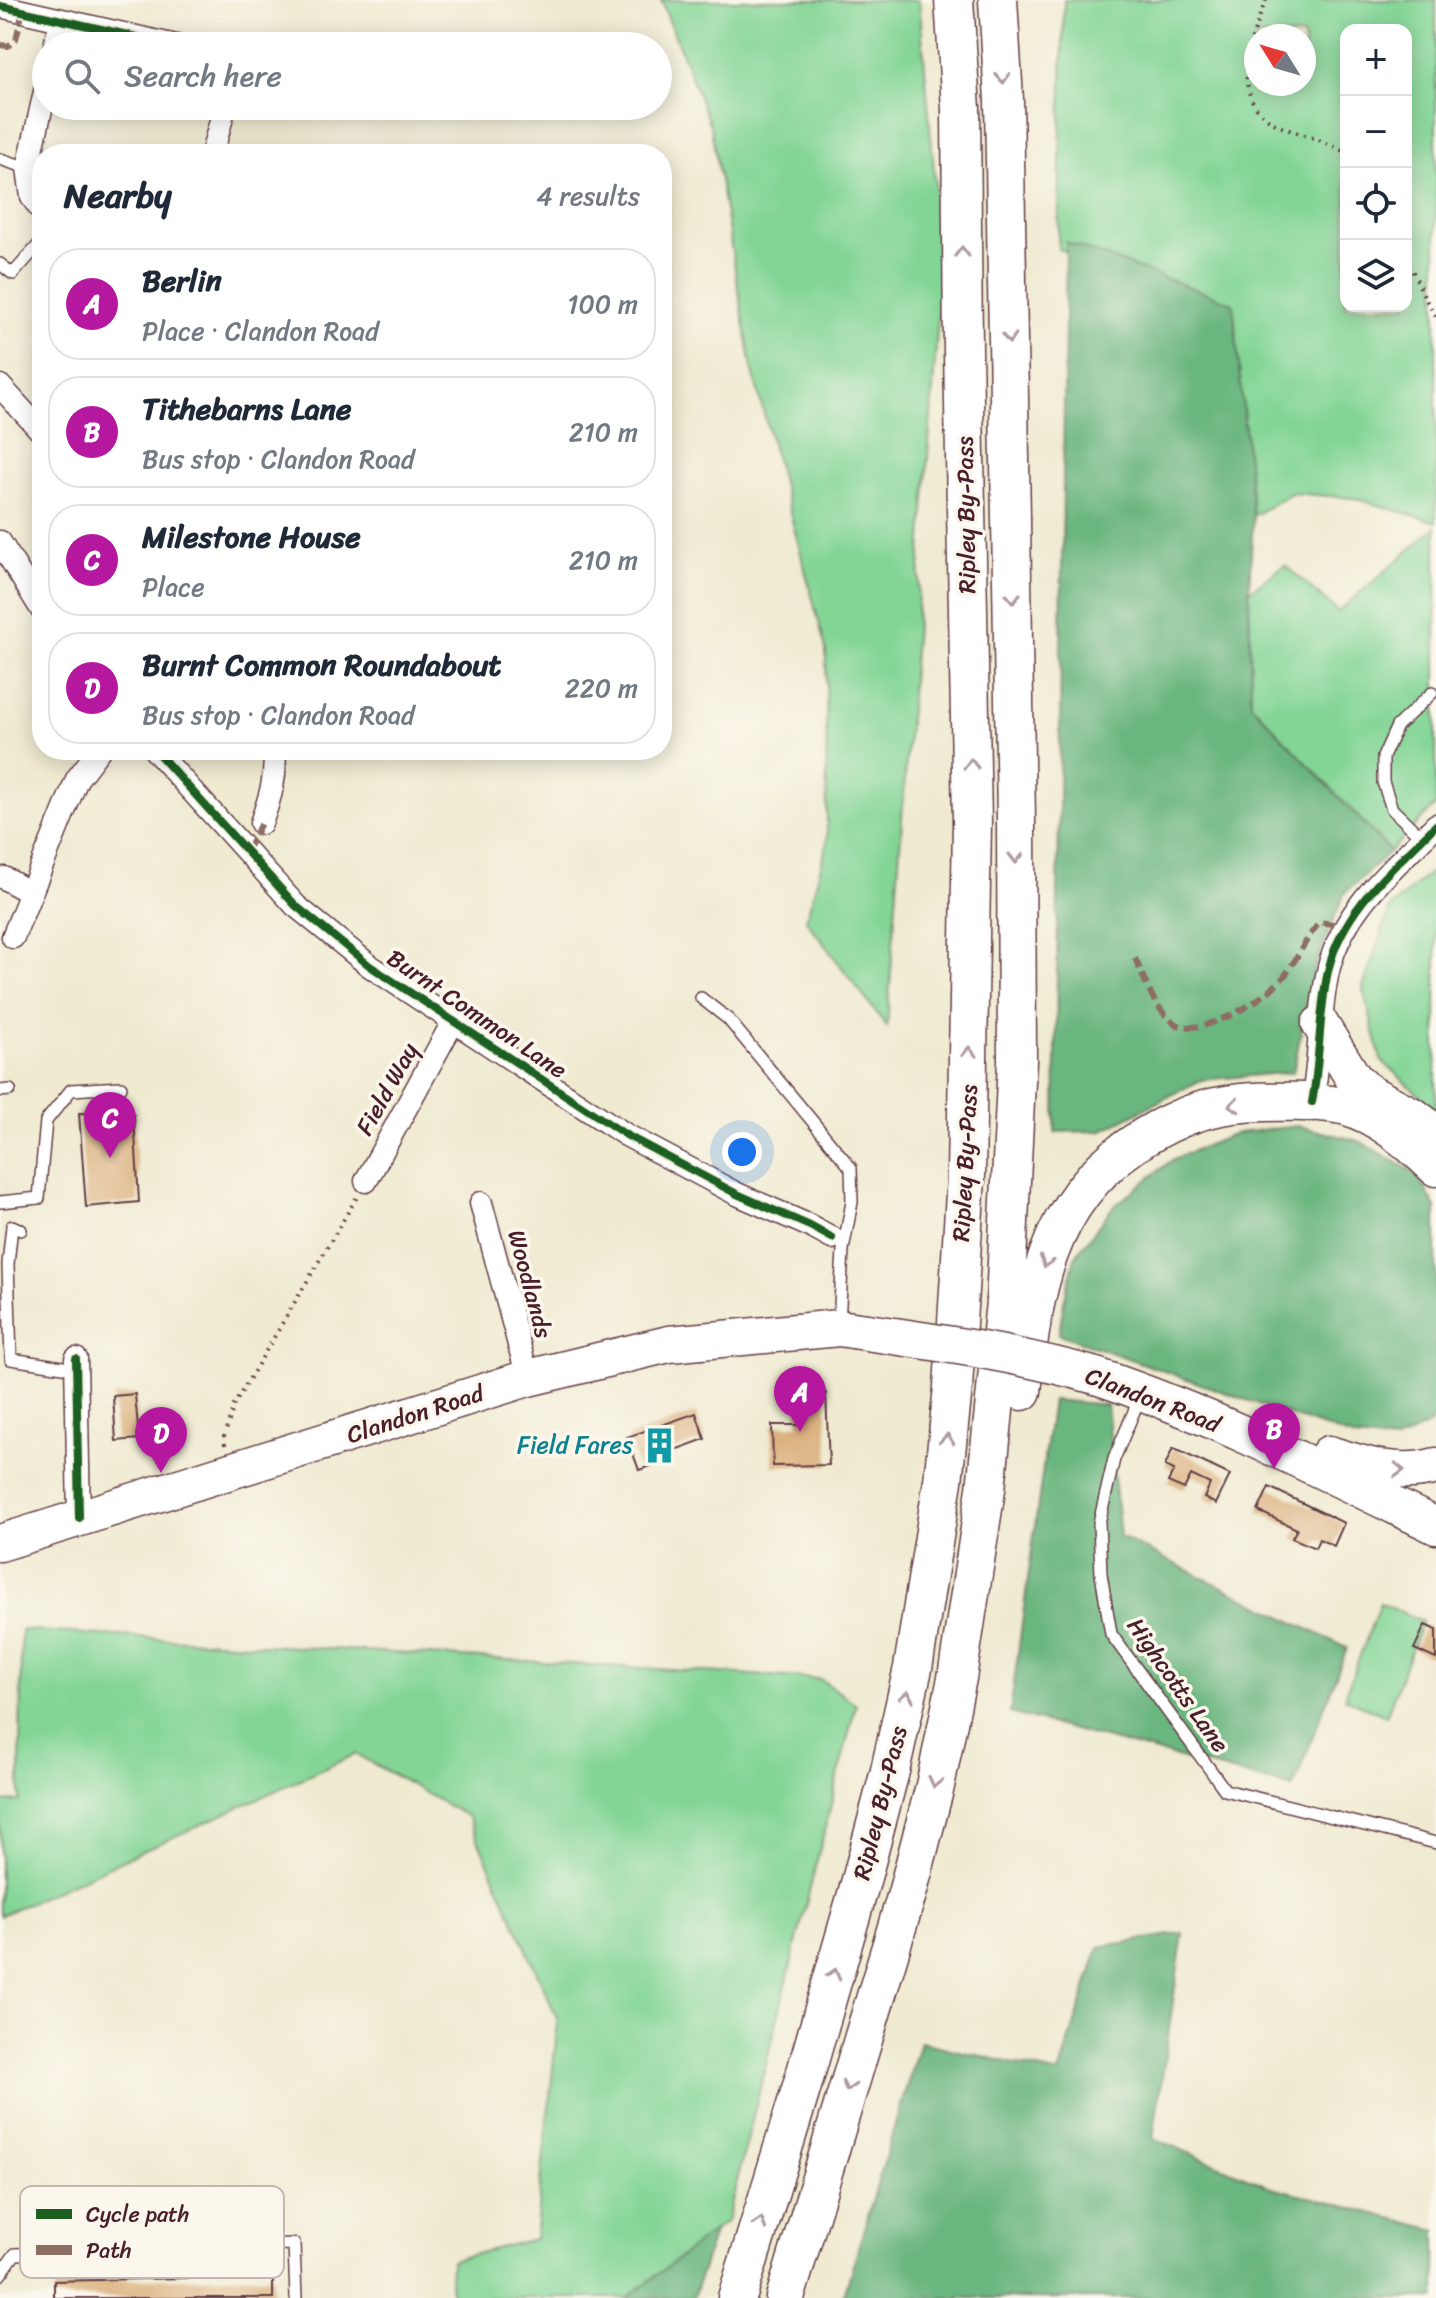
<!DOCTYPE html>
<html lang="en">
<head>
<meta charset="utf-8">
<style>
	:root { --surface:#fff; --page:#f2f2f3; --text:#1f2937; --muted:#747a83; --line:#e0e1e3; --accent:#b5179e }
	body { margin:0; font-family:Sriracha,sans-serif; background:var(--page); color:var(--text) }
	.controls { position:absolute; right:24px; top:24px; display:grid; overflow:hidden; border-radius:16px; box-shadow:0 4px 20px #0003 }
	.controls button { width:72px; height:72px; display:grid; place-items:center; padding:0; border:0; border-bottom:2px solid var(--line); background:var(--surface); color:var(--text); font:40px sans-serif }
	.compass { position:absolute; left:1244px; top:24px; width:72px; height:72px; border-radius:50%; background:var(--surface); box-shadow:0 4px 20px #0003; rotate:307deg }
	.you { position:absolute; left:742px; top:1152px; width:28px; height:28px; margin:-20px; border:6px solid #fff; border-radius:50%; background:#1a73e8; box-shadow:0 0 0 12px #1a73e833 }
	.badge { display:grid; place-items:center; width:52px; height:52px; border-radius:50%; background:var(--accent); color:#fff; font-size:26px; font-weight:700 }
	.pin { position:absolute; translate:-50% -66px; filter:drop-shadow(0 2px 4px #0008) }
	.pin::after { content:''; position:absolute; top:42px; width:28px; height:24px; background:inherit; clip-path:polygon(0 0,100% 0,50% 100%) }
	.list { margin:0; padding:0; list-style:none }
	h2 { display:flex; justify-content:space-between; align-items:center; height:104px; margin:0; padding:0 32px; font-size:34px }
	h2 small { font-size:26px; font-weight:400; color:var(--muted) }
	.list li { display:grid; grid-template-columns:52px 1fr auto; gap:24px; align-items:center; box-sizing:border-box; height:112px; margin:0 16px 16px; padding:0 16px; border:2px solid var(--line); border-radius:32px }
	.list b { display:block; font-size:30px; white-space:nowrap }
	.list p { margin:0; font-size:26px; white-space:nowrap; color:var(--muted) }
	.list em { font-size:26px; font-style:normal; color:var(--muted) }
	.icon { flex:none; width:44px; height:44px; fill:none; stroke:currentColor; stroke-width:2; stroke-linecap:round; stroke-linejoin:round }
	.map { position:relative; flex:none; width:1436px; height:2298px; overflow:hidden }
	.search { position:absolute; background:var(--surface); box-shadow:0 4px 20px #0003; left:32px; top:32px; width:640px; height:88px; display:flex; align-items:center; gap:20px; box-sizing:border-box; padding:0 28px; border-radius:44px; color:var(--muted); font-size:30px }
	.panel { position:absolute; background:var(--surface); box-shadow:0 4px 20px #0003; left:32px; top:144px; width:640px; height:616px; border-radius:32px }
	.map>svg:first-child { display:block }
	.green { fill:#83d596; stroke:#667a60; stroke-width:2; fill-rule:evenodd }
	.forest { fill:#6ab67f; stroke:#5a6a55; stroke-width:2 }
	.building { fill:#dcb281 }
	.lines { fill:none; stroke-linecap:round; stroke-linejoin:round }
	.service-casing { stroke:#633d44; stroke-width:14 }
	.minor-casing { stroke:#633d44; stroke-width:25 }
	.primary-casing { stroke:#633d44; stroke-width:39 }
	.trunk-casing { stroke:#633d44; stroke-width:41 }
	.path { stroke:#633d44; stroke-width:4; stroke-dasharray:2 6; stroke-linecap:butt }
	.service { stroke:#fff; stroke-width:11 }
	.minor { stroke:#fff; stroke-width:22 }
	.primary { stroke:#fff; stroke-width:36 }
	.trunk { stroke:#fff; stroke-width:38 }
	.primary-bridge-casing { stroke:#633d44; stroke-width:39; stroke-linecap:butt }
	.primary-bridge { stroke:#fff; stroke-width:36 }
	.quiet { stroke:#8d6e63; stroke-width:6; stroke-dasharray:12 6; stroke-linecap:butt }
	.cycleway-casing { stroke:#fbf7ec; stroke-width:13 }
	.cycleway { stroke:#1b5e20; stroke-width:8 }
	.oneway { stroke:#ae9aa0 }
	.labels { text-anchor:middle; dominant-baseline:central; stroke-width:7; stroke-linejoin:round; paint-order:stroke }
	.street-label { font-size:24px; fill:#4a1f2b; stroke:#fbf7ec }
	.culture-label { font-size:24px; fill:#0d838f; stroke:#fbf7ec; text-anchor:end }
	.key { fill:#fbf7ec; stroke:#c6b6b2; stroke-width:2 }
	.key-label { font-size:22px; fill:#4a1f2b }
</style>
</head>
<body>
<div class="map">
<svg width="1436" height="2298" viewBox="0 0 1436 2298">
	<rect width="100%" height="100%" fill="#fbf7ec"/>
	<filter id="ink" filterUnits="userSpaceOnUse"><feTurbulence type="fractalNoise" baseFrequency=".0125" numOctaves="2"/><feDisplacementMap in="SourceGraphic" scale="16" xChannelSelector="R" yChannelSelector="G"/><feConvolveMatrix kernelMatrix="1 2 1 2 8 2 1 2 1" color-interpolation-filters="sRGB"/></filter>
	<filter id="wash" filterUnits="userSpaceOnUse"><feTurbulence type="fractalNoise" baseFrequency=".006" numOctaves="4" result="noise"/><feDisplacementMap in="SourceGraphic" scale="32" xChannelSelector="R" yChannelSelector="G"/><feGaussianBlur stdDeviation="1.8" result="paint"/><feColorMatrix in="noise" values="0 0 0 0 0 0 0 0 0 0 0 0 0 0 0 0 0 1.4 0 .05"/><feComposite in="paint" operator="in"/></filter>
	<g filter="url(#wash)">
		<rect width="100%" height="100%" fill="#efead0"/>
		<path class="green" d="M 661,0 L 919,0 L 942,262 L 887,1027 L 806,920 L 827,844 L 826,649 L 752,368 L 711,128 Z
			M 1064,0 L 1436,0 L 1436,522 L 1354,498 L 1291,493 L 1253,516 L 1233,303 L 1058,249 ZM 1346,30 L 1406,30 L 1406,306 L 1346,306 ZM 1256,36 L 1304,36 L 1304,84 L 1256,84 Z
			M 1436,527 L 1436,805 L 1390,851 L 1251,704 L 1249,591 L 1285,565 L 1338,612 Z
			M 1436,867 L 1436,1110 L 1381,1060 L 1363,987 L 1390,908 Z
			M 1380,1603 L 1422,1621 L 1386,1716 L 1344,1698 Z
			M 21,1630 L 820,1679 L 856,1704 L 727,2221 L 628,2298 L 450,2298 L 451,2260 L 535,2239 L 558,2020 L 468,1817 L 356,1754 L 0,1916 L 0,1802 L 20,1801 Z"/>
		<path class="forest" d="M 1066,242 L 1233,303 L 1253,516 L 1249,591 L 1251,704 L 1390,851 L 1344,894 L 1314,968 L 1293,1072 L 1201,1080 L 1101,1131 L 1055,1132 Z
			M 1298,1126 L 1359,1141 L 1417,1174 L 1436,1208 L 1436,1417 L 1429,1425 L 1394,1442 L 1355,1438 L 1059,1334 L 1064,1301 L 1075,1257 L 1112,1208 L 1173,1159 L 1237,1133 Z
			M 1052,1400 L 1107,1405 L 1120,1537 L 1347,1648 L 1293,1788 L 1010,1713 Z
			M 1183,1933 L 1153,2138 L 1268,2186 L 1436,2230 L 1436,2298 L 843,2298 L 920,2042 L 1059,2074 L 1099,1947 Z
			M 715,2230 L 693,2298 L 627,2298 Z"/>
		<g id="blocks">
			<path class="building" d="M 79,1113 L 134,1115 L 139,1202 L 86,1207 Z
				M 826,1393 L 829,1465 L 773,1466 L 772,1425 L 799,1425 L 798,1394 Z
				M 135,1394 L 139,1439 L 116,1441 L 113,1396 Z
				M 696,1413 L 705,1439 L 669,1452 L 672,1459 L 639,1470 L 627,1437 Z
				M 1173,1448 L 1230,1475 L 1216,1504 L 1204,1498 L 1210,1484 L 1191,1475 L 1184,1489 L 1168,1482 L 1174,1470 L 1165,1466 Z
				M 1269,1487 L 1344,1523 L 1334,1546 L 1319,1539 L 1315,1548 L 1292,1538 L 1297,1529 L 1258,1511 Z
				M 1425,1625 L 1436,1630 L 1436,1659 L 1414,1649 Z
				M 273,2276 L 273,2298 L 54,2298 L 54,2281 Z"/>
		</g>
	</g>
	<g filter="url(#ink)">
		<use href="#blocks" fill-opacity="0" stroke="#633d44" stroke-width="2"/>
		<g class="lines">
			<defs>
				<path id="service" d="M 0,159 L 28,168
					M 0,264 L 13,274 L 42,241
					M 1423,839 L 1392,809 L 1383,782 L 1383,757 L 1397,726 L 1432,693
					M 701,998 L 728,1019 L 851,1168 L 852,1202 L 843,1250 L 839,1324
					M 0,1091 L 10,1090
					M 0,1202 L 39,1198 L 46,1121 L 71,1090 L 121,1087
					M 21,1230 L 12,1226 L 8,1264 L 11,1359 L 76,1369
					M 1140,1397 L 1114,1459 L 1099,1523 L 1101,1574 L 1111,1634 L 1225,1790 L 1436,1843
					M 0,2275 L 15,2254 L 294,2244 L 296,2298"/>
				<path id="minor" d="M 0,6 L 176,46
					M 55,46 L 61,20
					M 212,154 L 225,106
					M 42,211 L 32,197 L 28,168 L 46,87
					M 0,386 L 42,432
					M 0,542 L 42,610
					M 155,750 L 296,906 L 370,966 L 626,1135 L 737,1194 L 810,1226 L 832,1238
					M 261,823 C 270,798 277,776 274,750
					M 4,878 L 31,893
					M 13,937 L 77,779 L 99,750
					M 1312,1102 C 1321,1058 1318,1011 1329,967 C 1345,906 1394,868 1436,825
					M 366,1181 L 453,1022
					M 481,1203 L 528,1378
					M 76,1359 L 79,1518"/>
				<path id="primary" d="M 1320,1024 L 1354,1079 L 1369,1093 L 1415,1117 L 1436,1133
					M 1312,1102 C 1322,1103 1333,1104 1343,1106 C 1379,1116 1410,1143 1436,1168
					M 1096,1376 C 1213,1415 1325,1472 1436,1526
					M 1329,1454 C 1364,1465 1399,1477 1436,1466
					M 0,1543 L 528,1378 L 669,1344 L 839,1328 L 853,1330"/>
				<path id="trunk" d="M 1022,1391 C 1034,1293 1045,1205 1132,1145 C 1160,1126 1193,1110 1227,1105 C 1254,1100 1284,1102 1312,1102
					M 737,2298 L 802,2086 L 862,1877 L 889,1775 L 913,1668 L 943,1481 L 953,1387 L 966,1177 L 972,822 L 963,351 L 961,109 L 954,0
					M 785,2298 L 907,1894 L 935,1786 L 957,1678 L 986,1489 L 1005,1302 L 1017,1061 L 1016,820 L 1004,100 L 998,0"/>
			</defs>
			<use href="#service" class="service-casing"/>
			<use href="#minor" class="minor-casing"/>
			<use href="#primary" class="primary-casing"/>
			<use href="#trunk" class="trunk-casing"/>
			<path class="path" d="M 1266,0 C 1249,42 1226,103 1282,127 C 1304,136 1326,140 1346,153
				M 1406,257 L 1428,304 L 1436,316
				M 225,1445 L 224,1437 L 234,1405 L 357,1197"/>
			<use href="#service" class="service"/>
			<use href="#minor" class="minor"/>
			<use href="#primary" class="primary"/>
			<use href="#trunk" class="trunk"/>
			<defs>
				<path id="primary-bridge" d="M 853,1330 C 935,1342 1016,1353 1096,1376"/>
			</defs>
			<use href="#primary-bridge" class="primary-bridge-casing"/>
			<use href="#primary-bridge" class="primary-bridge"/>
			<path class="quiet" d="M 0,45 L 8,46 L 16,39 L 23,11
				M 247,851 L 261,823
				M 1135,958 C 1145,980 1153,1007 1173,1022 C 1199,1042 1270,997 1286,974 C 1298,957 1306,938 1320,922 L 1333,924 L 1345,929"/>
			<defs>
				<path id="cycleway" d="M 0,6 L 176,46
					M 155,750 L 296,906 L 370,966 L 626,1135 L 737,1194 L 810,1226 L 832,1238
					M 1312,1102 C 1321,1058 1318,1011 1329,967 C 1345,906 1394,868 1436,825
					M 76,1359 L 79,1518"/>
			</defs>
			<use href="#cycleway" class="cycleway-casing"/>
			<use href="#cycleway" class="cycleway"/>
		</g>
		<defs><path id="oneway-chevron" d="M-2-3.5L2.5 0L-2 3.5" fill="none" stroke-width="1.6" stroke-linecap="round" stroke-linejoin="round" transform="scale(2)"/></defs>
		<g class="oneway">
			<use href="#oneway-chevron" transform="translate(1003 78) rotate(87)"/>
			<use href="#oneway-chevron" transform="translate(962 252) rotate(-90)"/>
			<use href="#oneway-chevron" transform="translate(1009 338) rotate(89)"/>
			<use href="#oneway-chevron" transform="translate(1013 598) rotate(89)"/>
			<use href="#oneway-chevron" transform="translate(971 764) rotate(-91)"/>
			<use href="#oneway-chevron" transform="translate(1016 858) rotate(90)"/>
			<use href="#oneway-chevron" transform="translate(969 1052) rotate(-89)"/>
			<use href="#oneway-chevron" transform="translate(1234 1105) rotate(174)"/>
			<use href="#oneway-chevron" transform="translate(1046 1262) rotate(108)"/>
			<use href="#oneway-chevron" transform="translate(947 1439) rotate(-84)"/>
			<use href="#oneway-chevron" transform="translate(1399 1470) rotate(2)"/>
			<use href="#oneway-chevron" transform="translate(907 1696) rotate(-77)"/>
			<use href="#oneway-chevron" transform="translate(935 1782) rotate(103)"/>
			<use href="#oneway-chevron" transform="translate(834 1974) rotate(-74)"/>
			<use href="#oneway-chevron" transform="translate(848 2086) rotate(107)"/>
			<use href="#oneway-chevron" transform="translate(760 2223) rotate(-73)"/>
		</g>
	</g>
	<defs>
		<symbol id="building-bare" viewBox="-9 -9 18 18"><path d="M-4-6H4V6H1V3H-1V6H-4ZM-2.5-4.3h1.7v1.8h-1.7ZM.8-4.3h1.7v1.8H.8ZM-2.5-1h1.7V.8h-1.7ZM.8-1h1.7V.8H.8Z" fill="#0f9aa8" stroke="#fbf7ec" stroke-width="2.5" paint-order="stroke"/></symbol>
	</defs>
	<g fill-rule="evenodd">
		<use href="#building-bare" x="634" y="1420" width="51" height="51"/>
	</g>
	<g class="labels">
		<g class="street-label">
			<text transform="translate(966 515) rotate(-91)">Ripley By-Pass</text>
			<text transform="translate(477 1014) rotate(34)">Burnt Common Lane</text>
			<text transform="translate(387 1089) rotate(-61)">Field Way</text>
			<text transform="translate(965 1163) rotate(-87)">Ripley By-Pass</text>
			<text transform="translate(530 1284) rotate(75)">Woodlands</text>
			<text transform="translate(1153 1400) rotate(21)">Clandon Road</text>
			<text transform="translate(415 1414) rotate(-18)">Clandon Road</text>
			<text transform="translate(1178 1685) rotate(55)">Highcotts Lane</text>
			<text transform="translate(880 1803) rotate(-76)">Ripley By-Pass</text>
		</g>
		<g class="culture-label">
			<text x="633" y="1445">Field Fares</text>
		</g>
	</g>
	<rect x="20" y="2186" width="264" height="92" rx="12" class="key"/>
	<rect x="36" y="2209" width="36" height="10" fill="#1b5e20"/>
	<rect x="36" y="2245" width="36" height="10" fill="#8d6e63"/>
	<g class="key-label">
		<text x="86" y="2222">Cycle path</text>
		<text x="86" y="2258">Path</text>
	</g>
</svg>
<div class="controls">
<button>+</button>
<button>−</button>
<button><svg class="icon" aria-label="locate" viewBox="0 0 24 24"><circle cx="12" cy="12" r="6"/><path d="M12 2v4M12 18v4M2 12h4M18 12h4"/></svg></button>
<button><svg class="icon" aria-label="layers" viewBox="0 0 24 24"><path d="M12 4l9 5-9 5-9-5zM3 14l9 5 9-5"/></svg></button>
</div>
<svg class="compass" viewBox="-18 -18 36 36"><path d="M0-13l5 13h-10z" fill="#e53935"/><path d="M0 13l5-13h-10z" fill="#747a83"/></svg>
<div class="you"></div>
<div class="pin badge" style="left:800px;top:1432px">A</div>
<div class="pin badge" style="left:1274px;top:1469px">B</div>
<div class="pin badge" style="left:110px;top:1158px">C</div>
<div class="pin badge" style="left:161px;top:1473px">D</div>
<div class="search"><svg class="icon" aria-label="search" viewBox="0 0 24 24"><circle cx="10" cy="10" r="6"/><path d="M15 15l6 6"/></svg>Search here</div>
<section class="panel">
<h2>Nearby<small>4 results</small></h2>
<ul class="list">
<li><span class="badge">A</span><div><b>Berlin</b><p>Place · Clandon Road</p></div><em>100 m</em></li>
<li><span class="badge">B</span><div><b>Tithebarns Lane</b><p>Bus stop · Clandon Road</p></div><em>210 m</em></li>
<li><span class="badge">C</span><div><b>Milestone House</b><p>Place</p></div><em>210 m</em></li>
<li><span class="badge">D</span><div><b>Burnt Common Roundabout</b><p>Bus stop · Clandon Road</p></div><em>220 m</em></li>
</ul>
</section>
</div>
</body>
</html>
